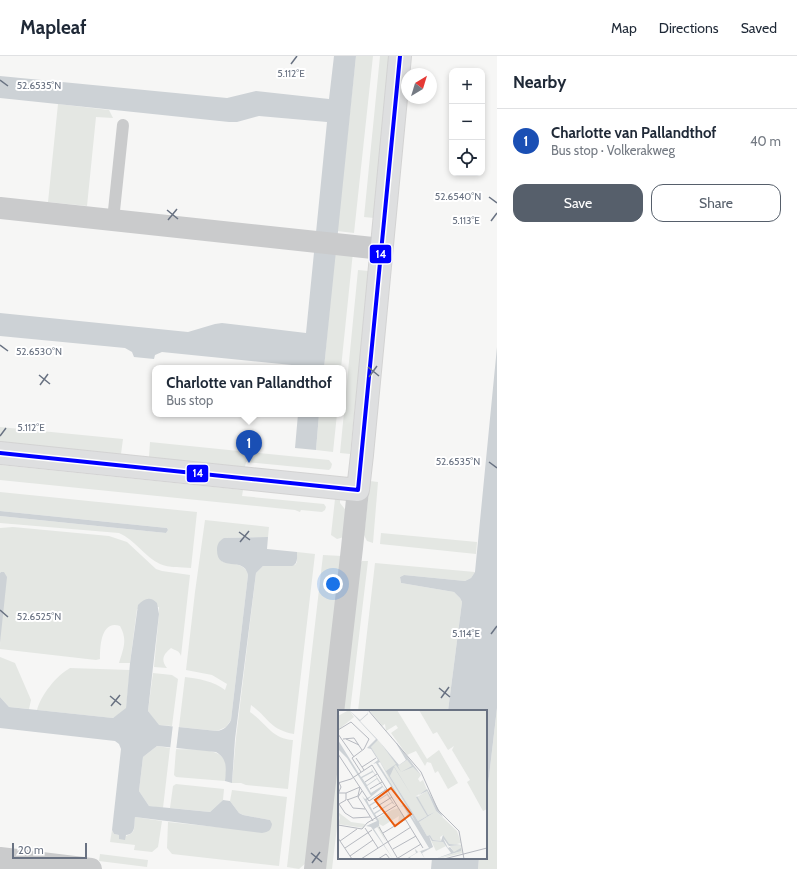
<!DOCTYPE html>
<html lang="en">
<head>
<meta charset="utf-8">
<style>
	:root { --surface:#fff; --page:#f2f2f3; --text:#1f2937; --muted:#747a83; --line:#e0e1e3; --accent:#565f6b }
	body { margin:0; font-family:Cabin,sans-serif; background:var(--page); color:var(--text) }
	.controls { position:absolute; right:12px; top:12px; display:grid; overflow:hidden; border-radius:8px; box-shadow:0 2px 6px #0003 }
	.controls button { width:36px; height:36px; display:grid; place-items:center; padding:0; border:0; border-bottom:1px solid var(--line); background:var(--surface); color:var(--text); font:20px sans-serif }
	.compass { position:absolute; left:401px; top:12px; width:36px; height:36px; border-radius:50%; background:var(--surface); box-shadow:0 2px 6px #0003; rotate:38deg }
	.scale { position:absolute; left:12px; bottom:10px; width:75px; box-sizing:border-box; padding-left:4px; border:2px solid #697282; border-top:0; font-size:11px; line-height:14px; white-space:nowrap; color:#697282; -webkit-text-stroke:3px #fff; paint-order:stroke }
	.you { position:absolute; left:333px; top:528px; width:14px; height:14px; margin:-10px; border:3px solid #fff; border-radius:50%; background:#1a73e8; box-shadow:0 0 0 6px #1a73e833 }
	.badge { display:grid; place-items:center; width:26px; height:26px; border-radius:50%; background:var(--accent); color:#fff; font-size:13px; font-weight:700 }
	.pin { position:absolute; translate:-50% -33px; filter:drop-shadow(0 1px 2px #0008) }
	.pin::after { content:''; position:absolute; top:21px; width:14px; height:12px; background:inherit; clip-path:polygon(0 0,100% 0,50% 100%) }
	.popup { position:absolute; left:152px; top:309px; width:194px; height:52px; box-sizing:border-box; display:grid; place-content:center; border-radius:8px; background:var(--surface); filter:drop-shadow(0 1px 3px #0005); font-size:13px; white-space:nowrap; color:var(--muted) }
	.popup b { font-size:15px; color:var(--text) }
	.popup::after { content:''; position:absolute; left:50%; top:100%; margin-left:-8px; border:8px solid transparent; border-top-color:var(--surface) }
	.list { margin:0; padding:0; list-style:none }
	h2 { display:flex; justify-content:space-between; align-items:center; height:52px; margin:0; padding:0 16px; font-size:17px }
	h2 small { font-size:13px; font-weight:400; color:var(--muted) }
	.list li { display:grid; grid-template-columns:26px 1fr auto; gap:12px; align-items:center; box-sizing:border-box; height:64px; padding:0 16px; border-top:1px solid var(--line) }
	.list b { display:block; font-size:15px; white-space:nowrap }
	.list p { margin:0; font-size:13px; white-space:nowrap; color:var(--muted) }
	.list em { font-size:13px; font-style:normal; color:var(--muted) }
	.actions { display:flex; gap:8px; padding:12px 16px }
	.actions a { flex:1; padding:9px 0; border:1px solid var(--accent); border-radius:12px; text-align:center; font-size:14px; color:var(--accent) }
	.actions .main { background:var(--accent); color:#fff }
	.icon { flex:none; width:22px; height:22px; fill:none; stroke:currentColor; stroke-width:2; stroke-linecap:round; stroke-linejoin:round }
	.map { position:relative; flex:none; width:497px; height:813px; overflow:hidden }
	header { display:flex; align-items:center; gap:24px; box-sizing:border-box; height:56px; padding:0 20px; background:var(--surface); border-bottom:1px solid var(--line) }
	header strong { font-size:19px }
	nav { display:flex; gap:22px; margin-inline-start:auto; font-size:14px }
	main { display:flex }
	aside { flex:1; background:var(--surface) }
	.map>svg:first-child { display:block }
	.green { fill:#e4e7e3 }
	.water { fill:#cdd2d6 }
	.pier { fill:#f6f6f5 }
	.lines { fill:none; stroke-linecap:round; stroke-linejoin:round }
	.secondary-casing { stroke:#d3d3d3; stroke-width:24 }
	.lane { stroke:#cacbcc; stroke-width:12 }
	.street { stroke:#cacbcc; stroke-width:22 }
	.secondary { stroke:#dedfe0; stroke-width:22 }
	.bus-1-casing { stroke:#fff; stroke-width:7 }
	.bus-1 { stroke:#00f; stroke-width:4 }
	.ticks { fill:none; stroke:#697282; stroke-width:1.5 }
	.inset-road { fill:none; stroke:#b6b9c0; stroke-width:1 }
	.view { fill:#e8590c; fill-opacity:0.15; stroke:#e8590c; stroke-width:2 }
	.inset-edge { fill:none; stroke:#697282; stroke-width:2 }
	.ticks-label { font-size:10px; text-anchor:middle; fill:#697282; stroke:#fff; stroke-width:4; stroke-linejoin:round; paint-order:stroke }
	.line-badge { stroke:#fff; stroke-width:1.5 }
	.badge-label { font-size:11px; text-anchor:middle; font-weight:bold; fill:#fff }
</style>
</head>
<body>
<header>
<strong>Mapleaf</strong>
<nav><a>Map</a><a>Directions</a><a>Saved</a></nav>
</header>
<main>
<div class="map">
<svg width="497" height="813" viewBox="0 0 497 813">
	<rect width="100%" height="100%" fill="#f6f6f5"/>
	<path class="green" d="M 356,0 L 373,0 L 354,177 L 337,175 Z
		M 380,0 L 390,0 L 374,162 L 364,161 Z
		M 58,48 L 109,54 L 113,62 L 96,61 L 87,150 L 48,146 Z
		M 335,194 L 353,196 L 341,312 L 324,312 Z
		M 358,214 L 369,215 L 350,398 L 340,397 Z
		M 319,358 L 337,358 L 333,396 L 316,394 Z
		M 0,371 L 123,383 L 121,398 L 0,386 Z
		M 150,386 L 329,404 L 332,408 L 331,412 L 329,414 L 246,406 L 245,411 L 149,401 Z
		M 0,409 L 243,434 L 242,440 L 324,448 L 326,451 L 325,454 L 322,456 L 301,454 L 300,456 L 295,454 L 0,424 Z
		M 370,425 L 378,426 L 373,487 L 367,485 L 364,479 Z
		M 0,436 L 197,456 L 191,512 C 181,511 169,512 160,508 C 145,501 135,484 119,477 L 0,467 L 0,460 L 166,477 L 168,474 L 167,472 L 0,455 Z
		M 335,443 L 340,443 L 340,447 L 348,457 L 344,481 L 337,483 L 331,479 Z
		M 205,464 L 269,471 L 268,481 L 224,482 L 222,506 C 232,508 246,507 248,519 L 231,664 L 226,671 L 217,675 L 179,671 L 185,621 C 199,623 214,625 225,634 L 227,628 L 212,619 L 186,614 L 195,536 Z
		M 13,471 L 109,480 L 127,486 L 156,513 L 162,515 L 190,519 L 181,600 C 179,594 176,595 171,592 C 164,598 160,603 167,612 L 154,611 L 159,558 L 159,551 L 137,553 L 130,607 L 119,607 C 123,593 128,584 120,570 C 101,564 100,590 100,603 L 96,604 L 0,593 L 1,516 L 0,517 L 0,472 Z
		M 381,477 L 477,486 L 476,498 L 380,488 Z
		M 297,496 L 315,498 L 294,678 C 270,674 268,661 251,649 L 250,656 C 266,667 272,683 293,684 L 288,733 L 246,729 L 241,727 L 232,727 L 236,682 L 256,517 L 263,510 L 295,509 L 297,506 Z
		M 323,499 L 342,500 L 306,807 L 299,813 L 287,811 Z
		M 362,505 L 368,505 L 350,655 L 342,655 L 359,510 Z
		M 375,507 L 475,516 L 471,522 L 465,525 L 404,519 L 400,521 L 401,527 L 454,536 L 460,542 L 462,546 L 448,655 L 358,655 Z
		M 0,601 L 15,607 L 31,644 L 29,653 L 9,651 L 0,641 Z
		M 70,612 L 130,614 L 126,653 L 113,662 L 37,654 C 41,639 56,620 70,612 Z
		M 153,617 L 172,619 L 178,623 L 172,670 L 158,669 L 148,655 Z
		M 497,652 L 497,813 L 478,813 L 479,802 L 486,802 L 486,746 Z
		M 339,682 L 339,754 L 332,813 L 324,813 Z
		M 157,690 L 170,692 L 163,752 L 149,750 L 139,735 L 143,701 Z
		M 176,693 C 191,694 224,690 226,709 C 227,714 226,720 225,725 L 176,721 L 174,719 Z
		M 176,728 L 224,733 L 223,744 L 210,756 L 170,752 L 173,730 Z
		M 232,734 L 287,741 L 279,810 L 172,798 L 167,792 L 168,766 L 265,776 L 270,764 L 243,759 L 239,757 L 230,745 Z
		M 135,761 L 162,765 L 158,791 L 152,796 L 134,794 L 135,789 L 110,786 L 112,774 L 114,778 L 119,779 L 119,783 C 134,776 134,780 135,761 Z
		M 100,798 L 148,804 L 147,811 L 99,805 Z"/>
	<path class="water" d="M 334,0 L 356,0 L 324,312 L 302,312 L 302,310 L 162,296 L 155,299 L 154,303 L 134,301 L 132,296 L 125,292 L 0,280 L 0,257 L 188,276 L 215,268 L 222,267 L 306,277 L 327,66 L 259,60 L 237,66 L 229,66 L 0,42 L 0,20 L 227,42 L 256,35 L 329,43 Z
		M 497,291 L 497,652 L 486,746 L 486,655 L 448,655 L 462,546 L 460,542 L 454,536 L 401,527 L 400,521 L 404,519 L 465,525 L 471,522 L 475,516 Z
		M 298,358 L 319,358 L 316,394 L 295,392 Z
		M 0,455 L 167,472 L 168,474 L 166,477 L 0,460 Z
		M 268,481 L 267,493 L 297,496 C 297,502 298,508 292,510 L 263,510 L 256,517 L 235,683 L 232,727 L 225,725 C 226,713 228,703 216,696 L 157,690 L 143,701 L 139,735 L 149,750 L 210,756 L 223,744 L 230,745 L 239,757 L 243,759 L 270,764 L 272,768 C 271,774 269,776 262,777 L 135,761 C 134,769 136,778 126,779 L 125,784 L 119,783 L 119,779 L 114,778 L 112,774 L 121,693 L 119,688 L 115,685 L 0,672 L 0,641 L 9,651 L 113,662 L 126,652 L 130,607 L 138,549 C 144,542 151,540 157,547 L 159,558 L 148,655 L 159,669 L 217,675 C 224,674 228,670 231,664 L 248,519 C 244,498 216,519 217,492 C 218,487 219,485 224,482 Z
		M 1,516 L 4,516 L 7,521 L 0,587 L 0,517 Z
		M 432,802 L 479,802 L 478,813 L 431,813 Z"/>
	<path class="pier" d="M 173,668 L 179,669 L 176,695 L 170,694 Z"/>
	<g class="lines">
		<defs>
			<path id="secondary" d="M 0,397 L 358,434 L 362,399 L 400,0"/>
		</defs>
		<use href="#secondary" class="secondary-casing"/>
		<path class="lane" d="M 113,164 L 123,69"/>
		<path class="street" d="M 0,152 L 382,193
			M 0,802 L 91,813
			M 315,813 L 352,492 L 358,434"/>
		<use href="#secondary" class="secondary"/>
		<defs>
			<path id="bus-1" d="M 0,397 L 358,434 L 400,0"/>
		</defs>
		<use href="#bus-1" class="bus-1-casing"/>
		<use href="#bus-1" class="bus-1"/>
	</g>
	<path class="ticks" d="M 291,8 L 297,0M 0,24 L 8,30M 489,141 L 497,147M 167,154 L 178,163M 168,164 L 177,153M 491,165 L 497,157M 0,289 L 8,295M 368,311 L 379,320M 39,319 L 50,328M 369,321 L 377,310M 40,329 L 48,318M 0,380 L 6,372M 489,406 L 497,412M 239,476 L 250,484M 240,486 L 249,475M 0,554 L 8,561M 491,578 L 497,570M 439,632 L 450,641M 110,640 L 121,649M 441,642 L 449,631M 111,650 L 120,639M 311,797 L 322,806M 312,807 L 320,796"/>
	<g transform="translate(338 654)">
		<rect width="149" height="149" fill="#f6f6f5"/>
		<path d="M 11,0 L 16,7 L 0,20 L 0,6 ZM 31,0 L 59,0 L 89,49 L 101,40 L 120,73 L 110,79 L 100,61 L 97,63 L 93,53 L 89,52 L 87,56 L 78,41 L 69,45 L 53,23 L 60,18 L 58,15 L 48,21 L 47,14 L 44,16 ZM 81,0 L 149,0 L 149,99 L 145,101 L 129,72 L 132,70 L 114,40 L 116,36 L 110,40 L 99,22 L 95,24 ZM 40,30 L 60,56 L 69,50 L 83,65 L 80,69 L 82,72 L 85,70 L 89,80 L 78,86 L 89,106 L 80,111 L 52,66 L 54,58 L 48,61 L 33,37 ZM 42,52 L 79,112 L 79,113 L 40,53 L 51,69 ZM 89,81 L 98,101 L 119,121 L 123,133 L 119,134 L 123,135 L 125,143 L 99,149 L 123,141 L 116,142 L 112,136 L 123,135 L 110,134 L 111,138 L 105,125 L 102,127 L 103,131 L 95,130 L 92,125 L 89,126 L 81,112 L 97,102 L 90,105 L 79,87 ZM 59,97 L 55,100 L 60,98 L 67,108 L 60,113 L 61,106 L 45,116 L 41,114 L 48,132 L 39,117 L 40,109 L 35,111 ZM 0,102 L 13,112 L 27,114 L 26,118 L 0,114 L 2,108 ZM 91,126 L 94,131 L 105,132 L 108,136 L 98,141 Z" fill="#e4e7e3"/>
		<path d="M 11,0 L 22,10 L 30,3 L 29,0 L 30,4 L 22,11 L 40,30 L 33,37 L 48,61 L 58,54 L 41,31 L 61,55 L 68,50 L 58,33 L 59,33 L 83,65 L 75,57 L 63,62 L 58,55 L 56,56 L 74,86 L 56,57 L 52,66 L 80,111 L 89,106 L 78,87 L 89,79 L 105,107 L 98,101 L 89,81 L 79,86 L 90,105 L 97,102 L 81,112 L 89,126 L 92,125 L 95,130 L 103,131 L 105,125 L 111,134 L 123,135 L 111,136 L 105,128 L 110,138 L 112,137 L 116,142 L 123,138 L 123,141 L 97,149 L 113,143 L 105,132 L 94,131 L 91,126 L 95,137 L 84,143 L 87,149 L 82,141 L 72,147 L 73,149 L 68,149 L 78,143 L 77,139 L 80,142 L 91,138 L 71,105 L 68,106 L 70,104 L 65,96 L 63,97 L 65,95 L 38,53 L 35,54 L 40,50 L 33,39 L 29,38 L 38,29 ZM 69,50 L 74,56 L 63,62 L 60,56 ZM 42,52 L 67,93 L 78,113 L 40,53 ZM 0,30 L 23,67 L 34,61 L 33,58 L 57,95 L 54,93 L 37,104 L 41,111 L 41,116 L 36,119 L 55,149 L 33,117 L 28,116 L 39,111 L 24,86 L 27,89 L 33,86 L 9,48 L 0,39 ZM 35,62 L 39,68 L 29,75 L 24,68 ZM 39,69 L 44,76 L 33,83 L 29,76 ZM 45,77 L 49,84 L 31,95 L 29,90 ZM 49,85 L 54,92 L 36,103 L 32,96 Z" fill="#cdd2d6" fill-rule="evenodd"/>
		<path class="inset-road" d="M 30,0 L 83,62 L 100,100 L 121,121 L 126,149M 0,20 L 13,12 L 31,29 L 26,39 L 14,48 L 23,62M 0,24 L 16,47M 5,29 L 16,28 L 24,40M 8,29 L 21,35M 0,44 L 31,91M 18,48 L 26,60M 24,57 L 38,48M 0,70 L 3,77 L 0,84M 27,72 L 39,64M 0,73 L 13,69 L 34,55 L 85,138M 32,79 L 44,72M 24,81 L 20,87 L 35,111M 1,83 L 8,83 L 8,90 L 1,94M 8,83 L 22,77M 9,89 L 15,98 L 27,99M 9,90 L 20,86 L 22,77M 31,91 L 49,79M 1,94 L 7,103 L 15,108 L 32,107M 35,99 L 54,87M 0,115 L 24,119 L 29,113 L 59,95M 41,117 L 60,149M 27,118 L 40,138M 45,123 L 68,109M 0,128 L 14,149M 2,131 L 19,119M 7,138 L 34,120M 55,139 L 78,126M 12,146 L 35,130M 60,148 L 83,134M 23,149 L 73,117M 40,149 L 48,144 L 52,149M 106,149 L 149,138"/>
		<path class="view" d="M 53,78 L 73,104 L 57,116 L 37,90 Z"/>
		<rect width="149" height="149" class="inset-edge"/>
	</g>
	<g class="ticks-label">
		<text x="291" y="21">5.112°E</text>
		<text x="39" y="33">52.6535°N</text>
		<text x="458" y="144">52.6540°N</text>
		<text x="466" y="168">5.113°E</text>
		<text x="39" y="299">52.6530°N</text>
		<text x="31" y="375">5.112°E</text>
		<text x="458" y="409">52.6535°N</text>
		<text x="39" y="564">52.6525°N</text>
		<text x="466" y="581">5.114°E</text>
	</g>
	<g class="line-badge">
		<rect x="369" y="188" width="23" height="20" rx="4" fill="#00f"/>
		<rect x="186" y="408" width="23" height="19" rx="4" fill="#00f"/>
	</g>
	<g class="badge-label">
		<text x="381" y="202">14</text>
		<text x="198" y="421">14</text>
	</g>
</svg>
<div class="controls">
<button>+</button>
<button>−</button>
<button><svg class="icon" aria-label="locate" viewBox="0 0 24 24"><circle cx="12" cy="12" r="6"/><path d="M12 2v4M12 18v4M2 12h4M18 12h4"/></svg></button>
</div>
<svg class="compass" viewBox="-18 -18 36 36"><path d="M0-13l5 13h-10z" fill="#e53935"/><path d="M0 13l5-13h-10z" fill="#747a83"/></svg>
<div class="scale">20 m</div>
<div class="you"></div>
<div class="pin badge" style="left:249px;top:407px;background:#1a4fb4">1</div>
<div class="popup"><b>Charlotte van Pallandthof</b>Bus stop</div>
</div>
<aside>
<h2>Nearby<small></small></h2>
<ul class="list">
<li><span class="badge" style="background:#1a4fb4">1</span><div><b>Charlotte van Pallandthof</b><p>Bus stop · Volkerakweg</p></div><em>40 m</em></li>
</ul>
<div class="actions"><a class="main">Save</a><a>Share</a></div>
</aside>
</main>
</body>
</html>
